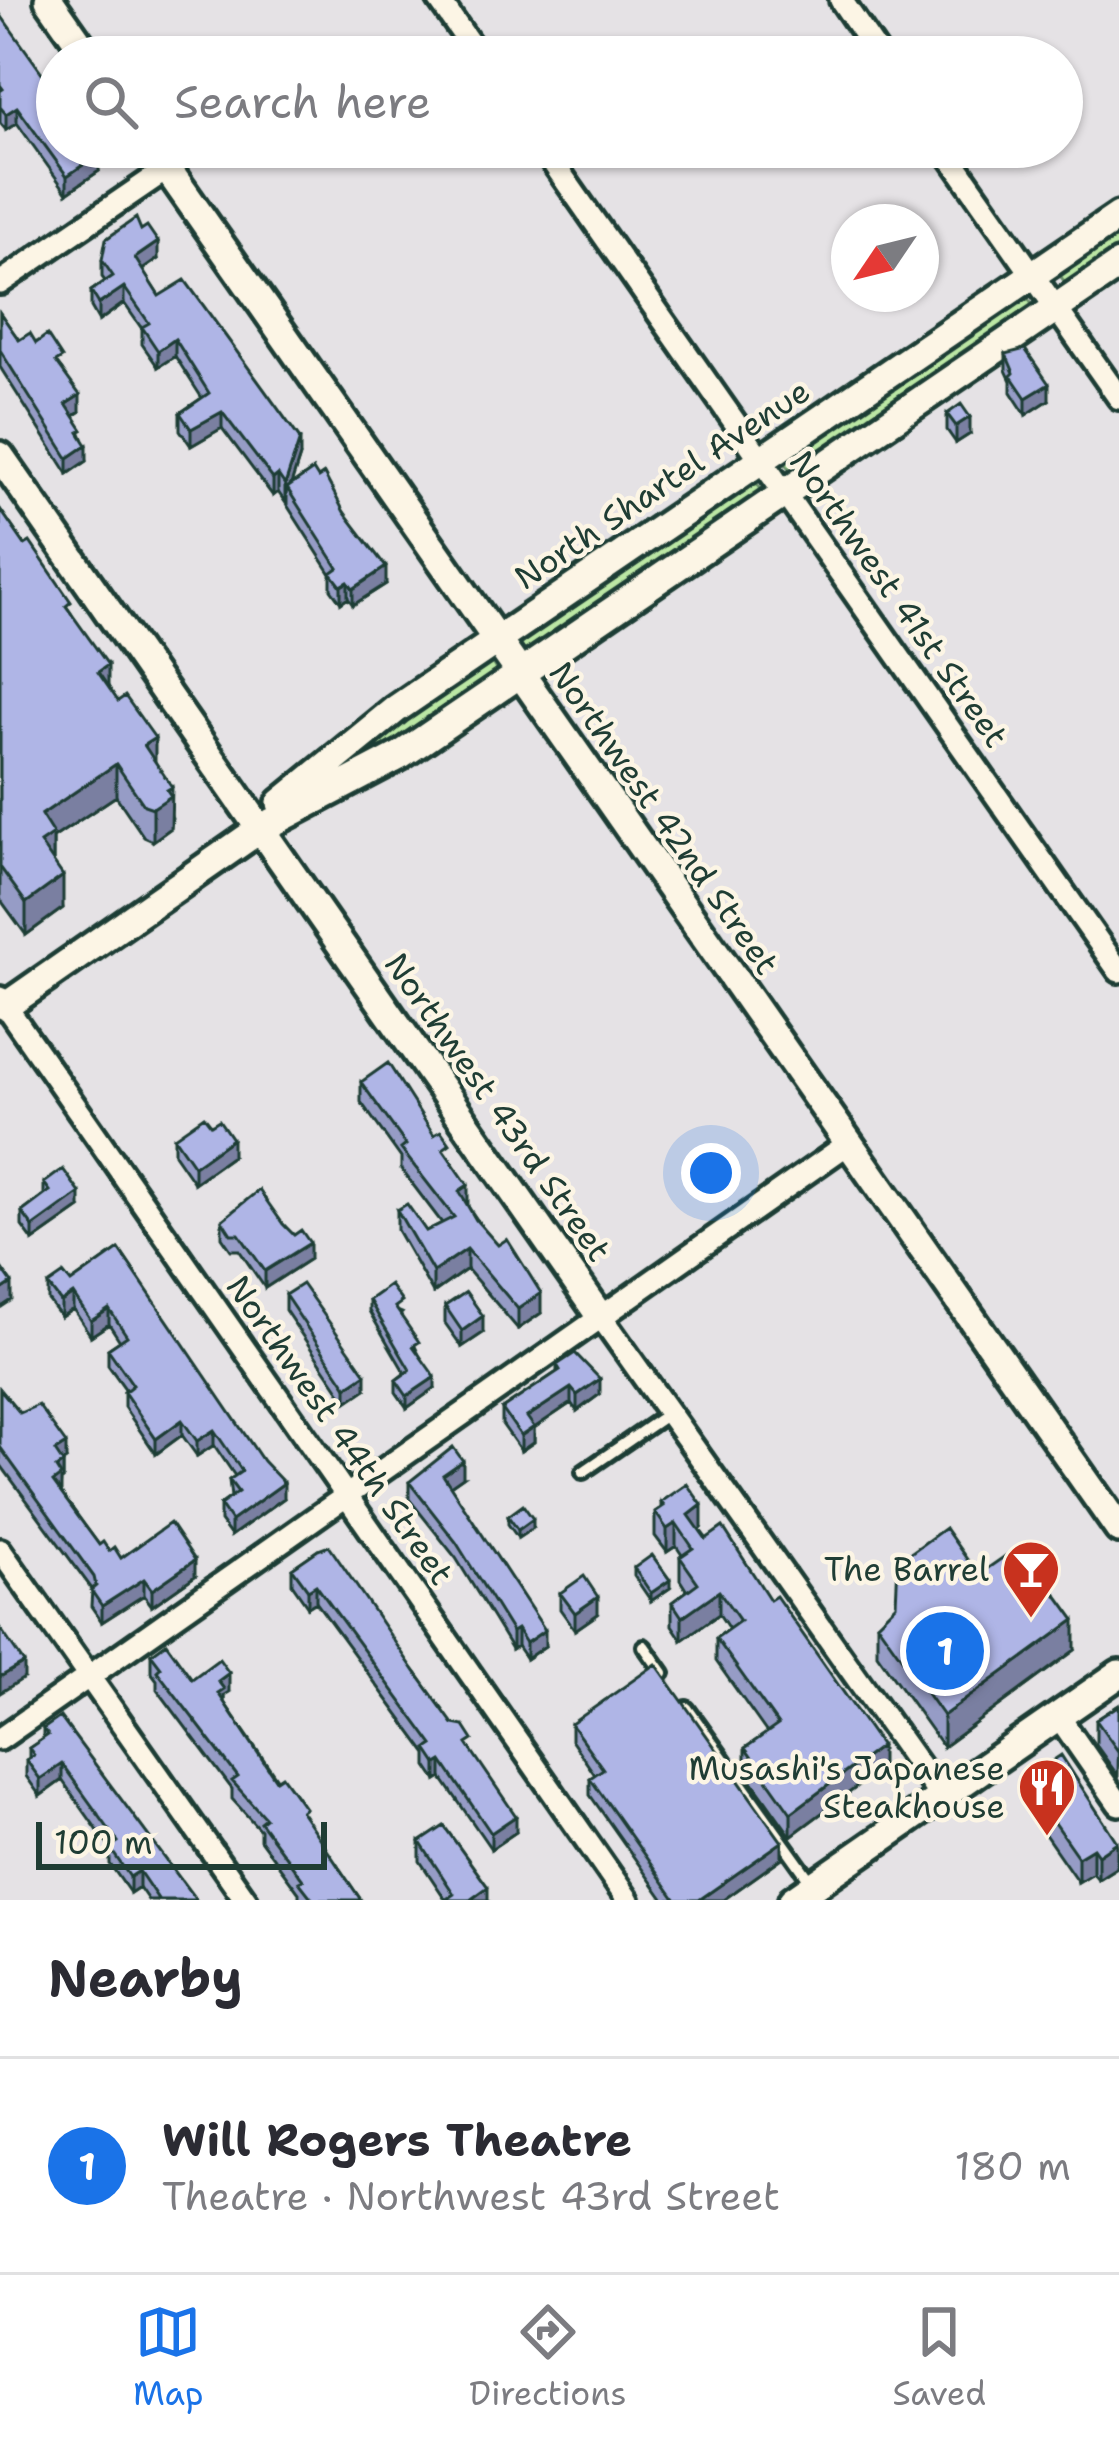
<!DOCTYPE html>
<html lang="en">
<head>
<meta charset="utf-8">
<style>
	:root { --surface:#fff; --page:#f7f7f7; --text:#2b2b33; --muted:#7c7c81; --line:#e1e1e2; --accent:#1a73e8 }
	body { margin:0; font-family:"Shantell Sans",sans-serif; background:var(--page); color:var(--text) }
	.compass { position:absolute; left:831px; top:204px; width:108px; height:108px; border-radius:50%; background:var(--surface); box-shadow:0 3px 9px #0004; rotate:235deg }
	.scale { position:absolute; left:36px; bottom:30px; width:291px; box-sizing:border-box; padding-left:12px; border:6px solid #1f3d34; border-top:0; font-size:33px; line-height:42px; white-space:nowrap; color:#1f3d34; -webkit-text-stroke:9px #fcf5e5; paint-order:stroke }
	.you { position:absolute; left:711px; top:1173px; width:42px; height:42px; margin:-30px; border:9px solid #fff; border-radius:50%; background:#1a73e8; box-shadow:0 0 0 18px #1a73e833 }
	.badge { display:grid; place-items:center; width:78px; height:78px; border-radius:50%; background:var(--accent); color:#fff; font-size:39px; font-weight:700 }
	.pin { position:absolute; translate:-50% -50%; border:6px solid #fff; box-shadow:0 3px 12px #0006 }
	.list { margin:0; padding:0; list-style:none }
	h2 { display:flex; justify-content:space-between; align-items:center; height:156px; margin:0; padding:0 48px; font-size:51px }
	h2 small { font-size:39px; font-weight:400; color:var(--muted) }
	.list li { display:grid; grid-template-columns:78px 1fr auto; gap:36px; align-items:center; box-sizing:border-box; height:216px; padding:0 48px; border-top:3px solid var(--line) }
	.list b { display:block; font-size:45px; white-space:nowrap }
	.list p { margin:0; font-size:39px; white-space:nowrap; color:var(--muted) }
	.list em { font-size:39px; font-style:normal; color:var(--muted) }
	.icon { flex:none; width:66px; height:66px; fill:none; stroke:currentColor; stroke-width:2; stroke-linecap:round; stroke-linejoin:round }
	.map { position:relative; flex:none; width:1119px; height:1900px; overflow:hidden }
	.search { position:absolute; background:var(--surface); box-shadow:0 3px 9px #0004; left:36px; right:36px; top:36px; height:132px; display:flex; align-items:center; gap:30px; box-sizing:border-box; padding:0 42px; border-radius:66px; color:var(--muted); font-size:45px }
	.sheet { height:372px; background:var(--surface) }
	nav { display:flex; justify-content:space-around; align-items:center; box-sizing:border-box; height:168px; border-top:3px solid var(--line); background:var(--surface); font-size:33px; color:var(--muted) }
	nav a { display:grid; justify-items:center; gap:6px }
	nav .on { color:var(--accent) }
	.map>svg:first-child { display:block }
	.green { fill:#bbe7a4; stroke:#6d926c; stroke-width:3 }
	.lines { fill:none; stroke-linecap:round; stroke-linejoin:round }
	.lane-casing { stroke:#1f3d34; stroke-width:20 }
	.street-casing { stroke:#1f3d34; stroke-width:30 }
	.secondary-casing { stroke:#1f3d34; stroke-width:36 }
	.lane { stroke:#fcf5e5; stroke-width:10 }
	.street { stroke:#fcf5e5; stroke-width:21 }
	.secondary { stroke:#fcf5e5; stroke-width:27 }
	.wall { fill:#969cc6; stroke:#1f3d34; stroke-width:3 }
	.shaded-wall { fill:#7a7fa1; stroke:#1f3d34; stroke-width:3 }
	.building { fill:#afb5e6; stroke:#1f3d34; stroke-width:3 }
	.labels { text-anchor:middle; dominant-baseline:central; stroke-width:9; stroke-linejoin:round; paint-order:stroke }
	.street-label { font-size:33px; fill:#1f3d34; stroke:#fcf5e5 }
	.poi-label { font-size:33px; fill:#1f3d34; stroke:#fcf5e5; text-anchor:end }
</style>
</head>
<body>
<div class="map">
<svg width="1119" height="1900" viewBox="0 0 1119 1900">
	<rect width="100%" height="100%" fill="#e5e2e5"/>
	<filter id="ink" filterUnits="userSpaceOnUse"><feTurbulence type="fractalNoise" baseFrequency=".00833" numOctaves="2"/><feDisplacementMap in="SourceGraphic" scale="24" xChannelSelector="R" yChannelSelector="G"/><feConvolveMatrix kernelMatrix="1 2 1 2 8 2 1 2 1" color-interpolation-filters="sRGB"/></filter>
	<g filter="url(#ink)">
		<path class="green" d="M 1119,228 L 1119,253 L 1068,287 L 1057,271 Z
			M 1024,293 L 1036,310 L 794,475 L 781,458 Z
			M 753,478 L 765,495 L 529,656 L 517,642 Z
			M 489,658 L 499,675 L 391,751 L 354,762 L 379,734 Z"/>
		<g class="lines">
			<defs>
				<path id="lane" d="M 583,1472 L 669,1413
					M 644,1646 L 663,1673
					M 687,1708 L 812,1883"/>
				<path id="street" d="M 439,0 L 479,57
					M 841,0 L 880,57
					M 542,147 L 1119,971
					M 943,147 L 1119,398
					M 0,283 L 167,169
					M 0,998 L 628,1900
					M 601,1317 L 941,1797
					M 0,1550 L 246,1900
					M 1059,1717 L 1119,1804
					M 0,1739 L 849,1143"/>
				<path id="secondary" d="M 49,0 L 89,57
					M 152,147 L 1119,1529
					M 0,456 L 601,1317
					M 281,803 L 396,709 L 1119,216
					M 6,1006 L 260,829 L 401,755 L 1119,265
					M 793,1900 L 1119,1674"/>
			</defs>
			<use href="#lane" class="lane-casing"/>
			<use href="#street" class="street-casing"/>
			<use href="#secondary" class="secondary-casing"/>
			<use href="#lane" class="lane"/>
			<use href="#street" class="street"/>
			<use href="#secondary" class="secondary"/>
		</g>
		<path class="wall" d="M 0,14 L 99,171 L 67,193 L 17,123 L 6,130 L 0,123 Z
			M 141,230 L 158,259 L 142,270 L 159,296 L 300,456 L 290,486 L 344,512 L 386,584 L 353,605 L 348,598 L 341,603 L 331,589 L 331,574 L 287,505 L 287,496 L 285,502 L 278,492 L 273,496 L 222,428 L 191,446 L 180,430 L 180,413 L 202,398 L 175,356 L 158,367 L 142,344 L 142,329 L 124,303 L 99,321 L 91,307 L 91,291 L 105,281 L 102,277 L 102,260 Z
			M 0,313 L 19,340 L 36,343 L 62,370 L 80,412 L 74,416 L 83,438 L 87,461 L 68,474 L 0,367 Z
			M 1006,354 L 1049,400 L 1026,415 L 1011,392 L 1011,381 L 1006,370 Z
			M 947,414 L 970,434 L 956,443 L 947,430 Z
			M 0,509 L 71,613 L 108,686 L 155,762 L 172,819 L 171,828 L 153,841 L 144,837 L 116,796 L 53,838 L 53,862 L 63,908 L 26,935 L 0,899 Z
			M 361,1082 L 450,1159 L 467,1205 L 541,1313 L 518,1329 L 467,1269 L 433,1293 L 397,1230 L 397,1210 L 426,1231 L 442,1223 L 401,1169 L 401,1158 L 361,1102 Z
			M 174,1137 L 232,1156 L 194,1183 L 174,1154 Z
			M 44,1183 L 80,1208 L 33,1241 L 22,1226 L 22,1212 L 44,1196 Z
			M 222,1220 L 283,1224 L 310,1259 L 265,1288 L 239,1250 L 231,1250 L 222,1237 Z
			M 119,1249 L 284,1498 L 231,1536 L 220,1521 L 220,1505 L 231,1497 L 229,1480 L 235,1476 L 214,1445 L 197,1456 L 182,1435 L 156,1454 L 124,1407 L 124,1392 L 126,1390 L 108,1365 L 108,1349 L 120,1341 L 109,1324 L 91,1336 L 73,1309 L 61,1317 L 48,1300 L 48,1285 L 71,1283 Z
			M 285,1295 L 366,1389 L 347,1402 L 285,1310 Z
			M 369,1300 L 402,1313 L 400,1315 L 435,1388 L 407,1408 L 396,1392 L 396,1380 L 405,1373 L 369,1311 Z
			M 445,1306 L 483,1333 L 462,1347 L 445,1323 Z
			M 557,1365 L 600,1394 L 577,1411 L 571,1403 L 534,1428 L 534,1442 L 521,1451 L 502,1424 L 502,1409 L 557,1372 Z
			M 0,1389 L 20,1413 L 66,1460 L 63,1462 L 63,1479 L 61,1480 L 60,1492 L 99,1545 L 121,1558 L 195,1576 L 152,1606 L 144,1595 L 102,1622 L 91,1606 L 92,1589 L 0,1464 Z
			M 463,1477 L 450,1486 L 545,1646 L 526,1659 L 517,1646 L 512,1649 L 456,1558 L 409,1499 L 409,1482 Z
			M 661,1502 L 702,1528 L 700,1530 L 881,1769 L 791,1836 L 745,1771 L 745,1748 L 767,1733 L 716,1661 L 716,1638 L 729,1629 L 719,1614 L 682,1640 L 672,1625 L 672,1602 L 687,1591 L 680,1580 L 680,1557 L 682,1555 L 676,1546 L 667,1552 L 655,1536 L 655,1512 L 661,1508 Z
			M 508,1516 L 533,1528 L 518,1538 L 508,1524 Z
			M 318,1550 L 416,1673 L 473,1754 L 516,1832 L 491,1849 L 442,1778 L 437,1781 L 427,1766 L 427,1754 L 316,1602 L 308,1607 L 292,1584 L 292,1568 Z
			M 634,1568 L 670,1588 L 651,1601 L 634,1576 Z
			M 978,1575 L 1075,1650 L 943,1747 L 877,1654 L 877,1623 Z
			M 560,1593 L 598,1614 L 575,1630 L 560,1609 Z
			M 151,1654 L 192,1679 L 229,1692 L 224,1695 L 224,1702 L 361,1900 L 299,1900 L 299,1893 L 260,1840 L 260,1830 L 232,1799 L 232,1789 L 157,1689 L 157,1680 L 151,1672 Z
			M 1119,1705 L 1118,1776 L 1096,1745 L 1096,1720 Z
			M 571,1724 L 782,1858 L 723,1900 L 664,1900 L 590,1795 L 590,1778 L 595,1775 L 571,1740 Z
			M 43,1729 L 196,1900 L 148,1900 L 139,1887 L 130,1893 L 110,1864 L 110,1848 L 62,1780 L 40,1796 L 26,1776 L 26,1760 L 29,1758 L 29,1748 L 43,1739 Z
			M 1024,1780 L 1117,1867 L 1098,1879 L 1093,1873 L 1078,1882 L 1024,1804 Z
			M 420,1842 L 488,1900 L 446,1900 L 420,1861 Z"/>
		<path class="shaded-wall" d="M 17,107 L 17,123 L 6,130 L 6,114 Z
			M 99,154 L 99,171 L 67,193 L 67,176 Z
			M 158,242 L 158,259 L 135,275 L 135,258 Z
			M 124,287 L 124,303 L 99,321 L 99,304 Z
			M 175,339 L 175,356 L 158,367 L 158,351 Z
			M 1049,384 L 1049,400 L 1026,415 L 1026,398 Z
			M 80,395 L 80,412 L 66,421 L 66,404 Z
			M 222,412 L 222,428 L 191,446 L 191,429 Z
			M 970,417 L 970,434 L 956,443 L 956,426 Z
			M 300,439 L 300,456 L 289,491 L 287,488 L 285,502 L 285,485 Z
			M 87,445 L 87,461 L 68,474 L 68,458 Z
			M 278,475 L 278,492 L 273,496 L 273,479 Z
			M 386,567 L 386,584 L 353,605 L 353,589 Z
			M 348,582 L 348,598 L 341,603 L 341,586 Z
			M 108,665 L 108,698 L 98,672 Z
			M 155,738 L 155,770 L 144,745 Z
			M 116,764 L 116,796 L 53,838 L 53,867 L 40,875 L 41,815 Z
			M 172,787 L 171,828 L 153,841 L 153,808 L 167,790 Z
			M 63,876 L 63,908 L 26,935 L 26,903 Z
			M 232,1139 L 232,1156 L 194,1183 L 194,1166 Z
			M 468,1185 L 468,1205 L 459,1191 Z
			M 80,1193 L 80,1208 L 33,1241 L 33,1227 Z
			M 310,1243 L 310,1259 L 265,1288 L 265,1271 Z
			M 467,1249 L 467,1269 L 433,1293 L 433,1272 Z
			M 12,1283 L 12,1300 L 0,1308 L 0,1291 Z
			M 541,1293 L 541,1313 L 518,1329 L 518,1309 Z
			M 73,1294 L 73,1309 L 61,1317 L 61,1302 Z
			M 109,1309 L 109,1324 L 91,1336 L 91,1321 Z
			M 483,1316 L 483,1333 L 462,1347 L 462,1331 Z
			M 366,1374 L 366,1389 L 347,1402 L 347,1387 Z
			M 435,1377 L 435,1388 L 407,1408 L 407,1396 Z
			M 600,1379 L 600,1394 L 577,1411 L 577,1395 Z
			M 571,1388 L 571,1403 L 534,1428 L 534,1442 L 521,1451 L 521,1436 L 527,1417 Z
			M 182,1420 L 182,1435 L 156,1454 L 156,1439 Z
			M 214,1430 L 214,1445 L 197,1456 L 197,1441 Z
			M 66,1444 L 66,1460 L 55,1467 L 55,1451 Z
			M 463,1461 L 463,1477 L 443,1491 L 443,1475 Z
			M 63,1463 L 63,1479 L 61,1480 L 61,1492 L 53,1482 L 56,1468 Z
			M 284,1483 L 284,1498 L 231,1536 L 231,1521 Z
			M 702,1505 L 702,1528 L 689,1538 L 689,1515 Z
			M 533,1519 L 533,1528 L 518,1538 L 518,1530 Z
			M 676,1523 L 676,1546 L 667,1552 L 667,1529 Z
			M 195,1560 L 195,1576 L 152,1606 L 152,1590 Z
			M 144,1579 L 144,1595 L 102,1622 L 102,1606 Z
			M 670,1580 L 670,1588 L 651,1601 L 651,1593 Z
			M 316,1585 L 316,1602 L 308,1607 L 308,1590 Z
			M 719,1591 L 719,1614 L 682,1640 L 682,1617 Z
			M 598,1597 L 598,1614 L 575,1630 L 575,1613 Z
			M 1075,1620 L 1075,1650 L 943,1747 L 943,1716 Z
			M 517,1629 L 517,1646 L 512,1649 L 512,1632 Z
			M 545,1630 L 545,1646 L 526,1659 L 526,1643 Z
			M 24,1663 L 24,1678 L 0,1693 L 0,1677 Z
			M 229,1673 L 229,1692 L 224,1695 L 224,1708 L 218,1712 L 218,1681 Z
			M 881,1746 L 881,1769 L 791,1836 L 791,1813 Z
			M 442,1761 L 442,1778 L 437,1781 L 437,1764 Z
			M 62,1764 L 62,1780 L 40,1796 L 40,1779 Z
			M 516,1816 L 516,1832 L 491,1849 L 491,1833 Z
			M 782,1842 L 782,1858 L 723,1900 L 699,1900 Z
			M 1117,1842 L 1117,1867 L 1098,1879 L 1098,1855 Z
			M 1093,1848 L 1093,1873 L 1078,1882 L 1078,1857 Z
			M 139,1871 L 139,1887 L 130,1893 L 130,1877 Z
			M 488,1887 L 488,1900 L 470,1900 Z"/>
		<path class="building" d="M 0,14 L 57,94 L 57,147 L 93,147 L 99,154 L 67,176 L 17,107 L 6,114 L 0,107 L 0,91 L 3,89 L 0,85 Z
			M 136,218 L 141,230 L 147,226 L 158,242 L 135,258 L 159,296 L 185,280 L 300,439 L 285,485 L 278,475 L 273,479 L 222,412 L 191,429 L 180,413 L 209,393 L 175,339 L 158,351 L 142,327 L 149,323 L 124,287 L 99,304 L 91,291 L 113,276 L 102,260 L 106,239 Z
			M 0,313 L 19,340 L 30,333 L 36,343 L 47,335 L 62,358 L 56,362 L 80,395 L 66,404 L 83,430 L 79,432 L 87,445 L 68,458 L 0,350 Z
			M 1025,349 L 1049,384 L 1026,398 L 1011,376 L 1014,373 L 1006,354 Z
			M 961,404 L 970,417 L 956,426 L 947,414 Z
			M 313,470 L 318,478 L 324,474 L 344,512 L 386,567 L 353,589 L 348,582 L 341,586 L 331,573 L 338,568 L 287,488 Z
			M 0,509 L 25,545 L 30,542 L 71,602 L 66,606 L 108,665 L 98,672 L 118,701 L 125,696 L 155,738 L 144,745 L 172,787 L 167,790 L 171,796 L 153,808 L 144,805 L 116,764 L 41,815 L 53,834 L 40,843 L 63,876 L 26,903 L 0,867 Z
			M 388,1063 L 434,1135 L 441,1131 L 450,1144 L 443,1149 L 468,1185 L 459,1191 L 476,1220 L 498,1245 L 507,1239 L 541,1293 L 518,1309 L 467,1249 L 433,1272 L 397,1210 L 407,1204 L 426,1231 L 454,1217 L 401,1149 L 406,1145 L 361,1082 Z
			M 204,1116 L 211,1125 L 219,1120 L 232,1139 L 194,1166 L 174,1137 Z
			M 63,1169 L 80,1193 L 33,1227 L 22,1212 L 50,1191 L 44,1183 Z
			M 259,1190 L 283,1224 L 294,1235 L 301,1230 L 310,1243 L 265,1271 L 239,1234 L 231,1234 L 222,1220 Z
			M 119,1249 L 263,1461 L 284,1483 L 231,1521 L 220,1505 L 238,1492 L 229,1480 L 242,1471 L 214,1430 L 197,1441 L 182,1420 L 156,1439 L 124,1392 L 133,1385 L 108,1349 L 127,1336 L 109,1309 L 91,1321 L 73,1294 L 61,1302 L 48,1285 L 64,1274 L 71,1283 Z
			M 0,1266 L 12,1283 L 0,1291 Z
			M 302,1284 L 366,1374 L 347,1387 L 285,1295 Z
			M 390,1285 L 402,1302 L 395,1307 L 419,1342 L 413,1346 L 435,1377 L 407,1396 L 396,1380 L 410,1370 L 369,1300 Z
			M 466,1292 L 483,1316 L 462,1331 L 445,1306 Z
			M 575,1353 L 600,1379 L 577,1395 L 571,1388 L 527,1417 L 534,1427 L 521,1436 L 502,1409 L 560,1370 L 557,1365 Z
			M 0,1389 L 20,1413 L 38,1405 L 66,1444 L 55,1451 L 63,1463 L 56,1468 L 61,1476 L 53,1482 L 99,1545 L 103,1542 L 109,1551 L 114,1547 L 121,1558 L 170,1523 L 195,1560 L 152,1590 L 144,1579 L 102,1606 L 91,1590 L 96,1586 L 94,1577 L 0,1447 Z
			M 453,1447 L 463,1461 L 443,1475 L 545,1630 L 526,1643 L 517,1629 L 512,1632 L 456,1542 L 409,1482 Z
			M 687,1484 L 702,1505 L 689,1515 L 706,1539 L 723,1527 L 770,1600 L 776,1596 L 881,1746 L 791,1813 L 745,1748 L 778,1725 L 716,1638 L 740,1621 L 719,1591 L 682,1617 L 672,1602 L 698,1583 L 680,1557 L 693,1548 L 676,1523 L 667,1529 L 655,1512 L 664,1506 L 661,1502 Z
			M 523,1505 L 533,1519 L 518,1530 L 508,1516 Z
			M 945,1528 L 978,1575 L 1021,1545 L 1075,1620 L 943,1716 L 877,1623 L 896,1604 L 898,1562 Z
			M 329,1546 L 416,1673 L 453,1724 L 464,1726 L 473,1740 L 467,1744 L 516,1816 L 491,1833 L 442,1761 L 437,1764 L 427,1749 L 433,1745 L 316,1585 L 308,1590 L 292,1568 L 318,1550 Z
			M 652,1555 L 670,1580 L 651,1593 L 634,1568 Z
			M 584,1576 L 598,1597 L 575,1613 L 560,1593 Z
			M 0,1628 L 24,1663 L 0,1677 Z
			M 166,1643 L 192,1679 L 219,1659 L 229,1673 L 218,1681 L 224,1689 L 218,1693 L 276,1780 L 282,1776 L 305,1808 L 301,1811 L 361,1900 L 313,1900 L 299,1882 L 303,1880 L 260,1822 L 265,1818 L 232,1781 L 238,1777 L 157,1671 L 161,1667 L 151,1654 Z
			M 656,1664 L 782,1842 L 699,1900 L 676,1900 L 590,1778 L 603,1769 L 571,1724 Z
			M 1119,1705 L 1119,1751 L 1118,1751 L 1096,1720 Z
			M 60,1717 L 196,1900 L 156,1900 L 158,1899 L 139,1871 L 130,1877 L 110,1848 L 118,1842 L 62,1764 L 40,1779 L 26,1760 L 34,1755 L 29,1748 L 48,1735 L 43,1729 Z
			M 1061,1755 L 1117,1842 L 1098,1855 L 1093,1848 L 1078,1857 L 1024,1780 Z
			M 444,1826 L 488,1887 L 470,1900 L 445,1900 L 454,1894 L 420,1842 Z"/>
	</g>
	<defs>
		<symbol id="bar-pin" viewBox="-11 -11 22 30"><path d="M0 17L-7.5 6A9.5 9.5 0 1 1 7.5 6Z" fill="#c8321e" stroke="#fcf5e5"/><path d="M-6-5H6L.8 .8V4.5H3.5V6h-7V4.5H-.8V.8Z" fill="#fff"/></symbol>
		<symbol id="restaurant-pin" viewBox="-11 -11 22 30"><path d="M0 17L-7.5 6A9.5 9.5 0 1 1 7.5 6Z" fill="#c8321e" stroke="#fcf5e5"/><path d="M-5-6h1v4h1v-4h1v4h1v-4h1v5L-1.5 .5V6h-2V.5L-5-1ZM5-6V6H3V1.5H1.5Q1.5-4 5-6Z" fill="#fff"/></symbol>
	</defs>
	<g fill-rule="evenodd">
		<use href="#bar-pin" x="998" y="1536" width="66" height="90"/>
		<use href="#restaurant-pin" x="1014" y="1754" width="66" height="90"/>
	</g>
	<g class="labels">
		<g class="street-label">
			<text transform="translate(662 484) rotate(-34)">North Shartel Avenue</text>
			<text transform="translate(899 599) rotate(55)">Northwest 41st Street</text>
			<text transform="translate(664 818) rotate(55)">Northwest 42nd Street</text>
			<text transform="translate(498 1107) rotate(55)">Northwest 43rd Street</text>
			<text transform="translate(340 1430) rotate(55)">Northwest 44th Street</text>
		</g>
		<g class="poi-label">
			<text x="989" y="1569">The Barrel</text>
			<text x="1005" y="1768">Musashi's Japanese<tspan x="1005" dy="38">Steakhouse</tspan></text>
		</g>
	</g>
</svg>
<svg class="compass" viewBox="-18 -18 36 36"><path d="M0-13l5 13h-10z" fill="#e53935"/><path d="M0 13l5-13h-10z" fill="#7c7c81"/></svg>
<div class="scale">100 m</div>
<div class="you"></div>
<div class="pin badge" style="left:945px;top:1651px">1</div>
<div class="search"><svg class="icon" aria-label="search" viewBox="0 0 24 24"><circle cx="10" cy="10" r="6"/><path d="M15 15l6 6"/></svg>Search here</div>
</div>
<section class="sheet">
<h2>Nearby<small></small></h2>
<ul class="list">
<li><span class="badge">1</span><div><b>Will Rogers Theatre</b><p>Theatre · Northwest 43rd Street</p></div><em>180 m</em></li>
</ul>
</section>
<nav>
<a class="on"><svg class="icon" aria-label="map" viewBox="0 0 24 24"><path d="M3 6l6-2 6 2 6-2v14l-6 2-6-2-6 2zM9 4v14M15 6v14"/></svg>Map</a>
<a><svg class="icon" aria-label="directions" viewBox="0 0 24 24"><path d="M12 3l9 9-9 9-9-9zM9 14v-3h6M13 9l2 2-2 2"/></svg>Directions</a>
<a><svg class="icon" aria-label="saved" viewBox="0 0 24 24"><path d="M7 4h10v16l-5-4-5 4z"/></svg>Saved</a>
</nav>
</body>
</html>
